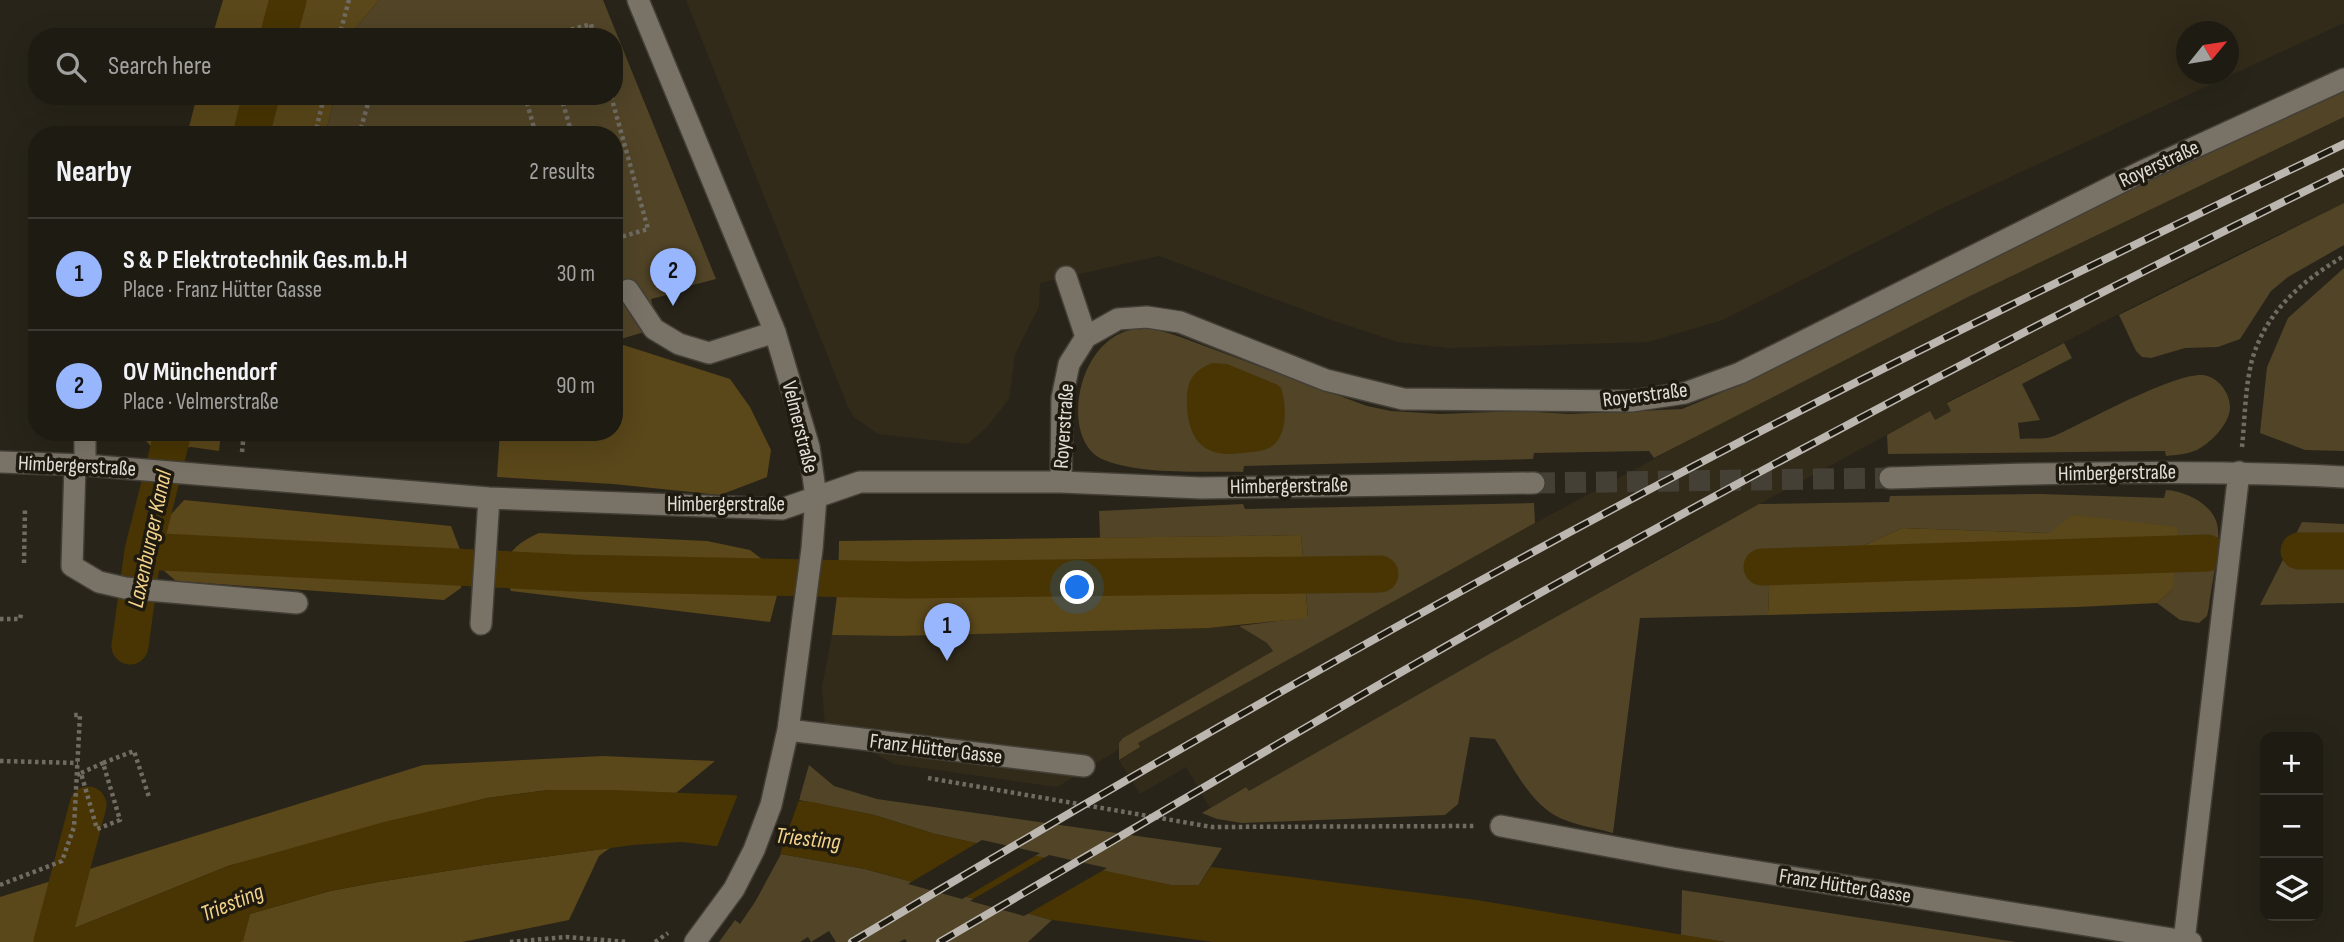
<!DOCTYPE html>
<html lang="en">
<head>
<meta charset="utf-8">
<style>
	:root { --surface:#1e1b13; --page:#2b2821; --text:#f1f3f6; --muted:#a1a1a0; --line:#3c3933; --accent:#98b6fd }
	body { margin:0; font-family:"Sofia Sans Condensed",sans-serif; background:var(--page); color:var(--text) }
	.controls { position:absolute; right:21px; bottom:21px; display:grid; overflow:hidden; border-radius:14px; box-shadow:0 7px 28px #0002 }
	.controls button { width:63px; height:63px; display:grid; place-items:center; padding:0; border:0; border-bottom:2px solid var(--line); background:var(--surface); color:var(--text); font:35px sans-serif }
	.compass { position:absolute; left:2176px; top:21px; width:63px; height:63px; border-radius:50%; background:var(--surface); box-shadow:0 7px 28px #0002; rotate:60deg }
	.you { position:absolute; left:1078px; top:588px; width:24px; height:24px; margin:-18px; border:5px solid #fff; border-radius:50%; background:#1a73e8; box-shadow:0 0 0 10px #1a73e833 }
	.badge { display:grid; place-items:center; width:46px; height:46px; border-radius:50%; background:var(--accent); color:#111; font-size:23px; font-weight:700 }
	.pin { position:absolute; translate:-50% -58px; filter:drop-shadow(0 2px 4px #0008) }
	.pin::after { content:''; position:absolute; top:37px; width:24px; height:21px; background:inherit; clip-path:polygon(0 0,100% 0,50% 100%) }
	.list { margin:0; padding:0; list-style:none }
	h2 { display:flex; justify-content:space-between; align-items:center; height:91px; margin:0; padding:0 28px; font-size:30px }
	h2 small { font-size:23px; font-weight:400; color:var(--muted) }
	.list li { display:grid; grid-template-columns:46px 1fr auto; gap:21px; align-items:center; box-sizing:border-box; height:112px; padding:0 28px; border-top:2px solid var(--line) }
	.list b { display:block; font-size:26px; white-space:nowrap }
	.list p { margin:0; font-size:23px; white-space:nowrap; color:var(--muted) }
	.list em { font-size:23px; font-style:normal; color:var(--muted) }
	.icon { flex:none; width:38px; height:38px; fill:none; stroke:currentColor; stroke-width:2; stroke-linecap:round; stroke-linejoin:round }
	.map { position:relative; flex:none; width:2344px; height:942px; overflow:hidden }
	.search { position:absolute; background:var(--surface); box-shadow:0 7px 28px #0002; left:28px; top:28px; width:595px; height:77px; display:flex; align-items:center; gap:18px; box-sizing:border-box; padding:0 24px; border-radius:28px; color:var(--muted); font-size:26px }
	.panel { position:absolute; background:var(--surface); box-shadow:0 7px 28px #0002; left:28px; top:126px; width:595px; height:315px; border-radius:28px }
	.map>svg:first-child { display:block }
	.built { fill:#322b1a; fill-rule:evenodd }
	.green { fill:#514427 }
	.forest { fill:#5a471a }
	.water { fill:#483503 }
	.pier { fill:#282419 }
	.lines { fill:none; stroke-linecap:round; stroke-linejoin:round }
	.canal { stroke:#483503; stroke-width:37 }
	.minor-tunnel { stroke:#444036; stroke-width:21; stroke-dasharray:21 10; stroke-linecap:butt }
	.minor-casing { stroke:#433f37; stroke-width:24 }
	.path { stroke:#706c63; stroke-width:4.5; stroke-dasharray:3.5 3.5; stroke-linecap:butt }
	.minor { stroke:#797367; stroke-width:21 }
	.rail-casing { stroke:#bbb7b0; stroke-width:8 }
	.rail { stroke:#1f1a10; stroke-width:5; stroke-dasharray:16; stroke-linecap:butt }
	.labels { text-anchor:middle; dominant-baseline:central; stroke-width:7; stroke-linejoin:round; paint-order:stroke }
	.street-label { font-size:21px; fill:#e1ded7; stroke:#1f1a10 }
	.water-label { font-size:23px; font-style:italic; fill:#f3d38b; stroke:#1f1a10 }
</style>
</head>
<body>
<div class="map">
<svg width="2344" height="942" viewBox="0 0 2344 942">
	<rect width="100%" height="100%" fill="#282419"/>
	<path class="built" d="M 686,0 L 2344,0 L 2344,23 L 1941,209 L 1723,320 L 1648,342 L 1448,348 L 1398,342 L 1331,320 L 1159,256 L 1040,283 L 1039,307 L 1015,354 L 1009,399 L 988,426 L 968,444 L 878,434 L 854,417 L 848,407 ZM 2186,32 L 2228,32 L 2228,74 L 2186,74 Z
		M 2344,117 L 2344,203 L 2205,270 L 1947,402 L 1952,411 L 1935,420 L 1929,412 L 1669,553 L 1249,792 L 1245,787 L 1210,808 L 1186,767 L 1140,794 L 1119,760 L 1139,748 L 1137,743 L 1389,602 L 1741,412 L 1968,297 Z
		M 1239,626 L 1267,643 L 1273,651 L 1124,738 L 1118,750 L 1057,787 L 894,764 L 825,727 L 822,687 L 832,635 L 898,636 Z"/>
	<path class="green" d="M 379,0 L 603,0 L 716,279 L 685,287 L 686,290 L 651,299 L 658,328 L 614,341 L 614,135 L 325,135 L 335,96 L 614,96 L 614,37 L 351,37 L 353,31 Z
		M 2344,88 L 2344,117 L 1968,297 L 1654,458 L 1649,451 L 1534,453 L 1533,459 L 1244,466 L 1243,472 C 1202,471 1142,475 1104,460 C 1058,442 1076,336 1136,329 C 1152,327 1168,333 1183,338 L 1367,406 L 1391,411 L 1440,414 L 1519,411 L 1569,414 L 1682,409 L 1718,394 L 2055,226 Z
		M 2344,203 L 2344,245 L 2288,277 L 2271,291 L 2240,339 L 2218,347 L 2185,348 L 2151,358 L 2142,357 L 2136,351 L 2119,315 Z
		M 2344,268 L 2344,451 L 2305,450 L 2260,433 L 2267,367 L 2288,318 Z
		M 2064,343 L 2072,358 L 2022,384 L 2040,420 L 2018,423 L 2020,439 C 2029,438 2039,439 2047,438 C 2057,436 2068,429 2077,425 C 2104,412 2175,374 2202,375 C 2219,376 2234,397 2229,414 C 2225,428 2210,443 2197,450 C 2188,454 2176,455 2166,456 L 2165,451 L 1888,454 L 1887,435 L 1930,411 L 1935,420 L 1951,411 L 1947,403 Z
		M 2166,490 C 2187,491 2217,506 2218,530 C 2220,549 2211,587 2209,607 L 2207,616 L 2199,623 L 2180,620 L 2157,603 L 2173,589 L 2049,533 L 1902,528 L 1847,553 L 1770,563 L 1768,615 L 1640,618 L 1613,833 C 1592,827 1564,824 1547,810 C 1525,793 1510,762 1495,739 L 1470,737 L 1458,804 L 1445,815 L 1242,823 L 1217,819 L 1202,813 L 1246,787 L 1249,791 L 1493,652 L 1759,504 L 1889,502 L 1890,496 L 2041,494 L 2164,498 Z
		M 1534,503 L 1535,523 L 1138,743 L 1140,747 L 1119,760 L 1119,743 L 1123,738 L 1273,651 L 1267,643 L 1239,626 L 1308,617 L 1301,535 L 1100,538 L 1099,511 L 1243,504 L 1245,509 Z
		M 2302,522 L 2344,524 L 2344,603 L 2260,605 Z
		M 809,765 L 834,786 L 877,799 L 1222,848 L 1199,885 L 1171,885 L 1142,880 L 935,834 L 874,815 L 799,800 Z
		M 781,854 L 865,869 L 1052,920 L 1028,942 L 907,942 L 905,939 L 899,942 L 836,942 L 829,931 L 811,942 L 808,937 L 800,942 L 719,942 L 735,920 L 740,924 L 755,902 Z
		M 1682,890 L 2016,942 L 1725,942 L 1681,935 Z"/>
	<path class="forest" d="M 223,0 L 379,0 L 353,31 L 351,37 L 212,37 Z
		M 197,96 L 335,96 L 325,135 L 187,135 Z
		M 614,342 L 730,379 L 750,407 L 771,450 L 767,477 L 720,495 L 613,484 L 497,477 L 500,432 L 614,432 Z
		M 138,432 L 221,432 L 219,451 L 191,447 L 156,452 Z
		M 184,500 L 451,526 L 464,560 L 461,588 L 444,600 L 176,581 L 156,564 L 158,529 Z
		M 2073,515 L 2178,527 L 2173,589 L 2157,603 L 2078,607 L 1768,615 L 1770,563 L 1847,553 L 1902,528 L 2049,533 Z
		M 539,533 L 707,541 L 750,550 L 767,563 L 779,588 L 770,622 L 511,591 C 497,560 512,545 539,533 Z
		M 1301,535 L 1308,618 L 1208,628 L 898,636 L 832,635 L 838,587 L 839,541 Z
		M 603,756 L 715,761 L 676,793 L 549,790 L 487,798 L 228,866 L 40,942 L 0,942 L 0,897 L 423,765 Z
		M 610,848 L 599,856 L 569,920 L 462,942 L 239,942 L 243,940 L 250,914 L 330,891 L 378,882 L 484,865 Z"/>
	<path class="water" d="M 1212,363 L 1227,364 L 1278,385 L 1281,388 C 1287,405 1288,439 1269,448 C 1261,452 1251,452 1242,453 C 1202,459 1187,438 1187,400 C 1187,379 1194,371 1212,363 Z
		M 549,790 L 613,790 L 731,795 L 812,802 L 874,815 L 935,834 L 1171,885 L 1199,885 L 1211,867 L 1477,900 L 1725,942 L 1213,942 L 1052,920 L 865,869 L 781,854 L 682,842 L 633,845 L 484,865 L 378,882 L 330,891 L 250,914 L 243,941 L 239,942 L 40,942 L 228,866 L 384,822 L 487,798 Z"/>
	<path class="pier" d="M 739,792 L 800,797 L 779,857 L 716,849 Z
		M 982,840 L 1040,853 L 962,899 L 908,884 Z
		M 1049,855 L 1107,868 L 1024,916 L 970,901 Z"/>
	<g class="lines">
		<path class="canal" d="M 278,37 L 288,0
			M 251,135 L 261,96
			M 143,551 L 573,573 L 907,580 L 1380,574
			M 2299,551 L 2344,551
			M 1762,567 L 2207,553
			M 130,646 L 143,551 L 173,432
			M 52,942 L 88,805"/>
		<path class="minor-tunnel" d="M 1534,483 L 1890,478"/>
		<defs>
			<path id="minor" d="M 638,0 L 775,332 L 809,447 L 816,497 L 812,549 L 788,730 L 771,805 L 754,850 L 734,889 L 695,942
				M 1066,277 L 1086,337
				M 628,290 L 654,329 L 679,344 L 709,353 L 775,332
				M 0,462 L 85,465 L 489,498 L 782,509 L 860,482 L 1061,482 L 1201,488 L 1534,483
				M 75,465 L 72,566 L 99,582 L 125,588 L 297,603
				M 85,465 L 85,432
				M 1890,478 C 2041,473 2193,469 2344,477
				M 1061,482 L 1062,398 L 1069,364 L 1086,337 L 1118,319 L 1147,317 L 1180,322 L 1326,380 L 1403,399 L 1631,401 L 1685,393 L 1740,373 L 2145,170 L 2344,79
				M 481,624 L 489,498
				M 788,730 L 1084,766
				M 1501,826 L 1673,858 L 2191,942
				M 2184,941 L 2239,472"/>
		</defs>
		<use href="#minor" class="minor-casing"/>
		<path class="path" d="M 339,37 L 349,0
			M 544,37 L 591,24 L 594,37
			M 525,96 L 536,135
			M 561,96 L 572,135
			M 611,96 L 648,229 L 614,239
			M 315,135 L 324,96
			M 359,135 L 370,96
			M 2242,447 C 2245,418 2245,387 2252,360 C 2266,311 2302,281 2344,256
			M 242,452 L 244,432
			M 24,563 L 25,508
			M 0,619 L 20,619 L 21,614
			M 0,761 L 78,763
			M 81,773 L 103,763
			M 77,775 L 81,773 L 97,829 L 120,820 L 103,763 L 134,751 L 149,797
			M 928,778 L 1212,827 L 1475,826
			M 0,885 L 62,861 L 74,827 L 80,715 L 71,715
			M 510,942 L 566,937 L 628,942
			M 655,942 L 668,933"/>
		<use href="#minor" class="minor"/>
		<defs>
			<path id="rail" d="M 852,942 C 1122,780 1395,624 1673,477 C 1894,360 2119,252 2344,144
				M 940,942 C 1086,857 1231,771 1377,686 C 1693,503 2016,332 2344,172"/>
		</defs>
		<use href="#rail" class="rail-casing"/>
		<use href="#rail" class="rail"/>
	</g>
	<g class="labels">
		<g class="street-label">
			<text transform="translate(2159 164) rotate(-25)">Royerstraße</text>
			<text transform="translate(1645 395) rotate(-7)">Royerstraße</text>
			<text transform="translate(1064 426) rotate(-86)">Royerstraße</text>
			<text transform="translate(800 427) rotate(76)">Velmerstraße</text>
			<text transform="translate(77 466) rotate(3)">Himbergerstraße</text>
			<text transform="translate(2117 473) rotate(-1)">Himbergerstraße</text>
			<text transform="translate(1289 486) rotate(-1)">Himbergerstraße</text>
			<text x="726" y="504">Himbergerstraße</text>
			<text transform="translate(936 749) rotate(7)">Franz Hütter Gasse</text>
			<text transform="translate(1845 886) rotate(9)">Franz Hütter Gasse</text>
		</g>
		<g class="water-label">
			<text transform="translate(150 539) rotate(-78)">Laxenburger Kanal</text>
			<text transform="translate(808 839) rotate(6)">Triesting</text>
			<text transform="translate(232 903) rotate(-22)">Triesting</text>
		</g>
	</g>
</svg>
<div class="controls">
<button>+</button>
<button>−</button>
<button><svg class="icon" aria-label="layers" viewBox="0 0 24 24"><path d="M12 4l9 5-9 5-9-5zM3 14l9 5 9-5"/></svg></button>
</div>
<svg class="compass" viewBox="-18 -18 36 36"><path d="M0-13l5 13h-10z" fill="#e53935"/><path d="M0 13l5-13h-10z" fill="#a1a1a0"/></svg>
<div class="you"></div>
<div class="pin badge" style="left:947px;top:661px">1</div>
<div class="pin badge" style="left:673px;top:306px">2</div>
<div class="search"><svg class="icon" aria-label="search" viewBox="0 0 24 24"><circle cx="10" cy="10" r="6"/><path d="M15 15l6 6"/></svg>Search here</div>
<section class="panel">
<h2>Nearby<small>2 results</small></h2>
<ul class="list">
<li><span class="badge">1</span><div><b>S &amp; P Elektrotechnik Ges.m.b.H</b><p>Place · Franz Hütter Gasse</p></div><em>30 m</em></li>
<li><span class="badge">2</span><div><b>OV Münchendorf</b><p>Place · Velmerstraße</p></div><em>90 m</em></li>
</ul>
</section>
</div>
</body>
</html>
